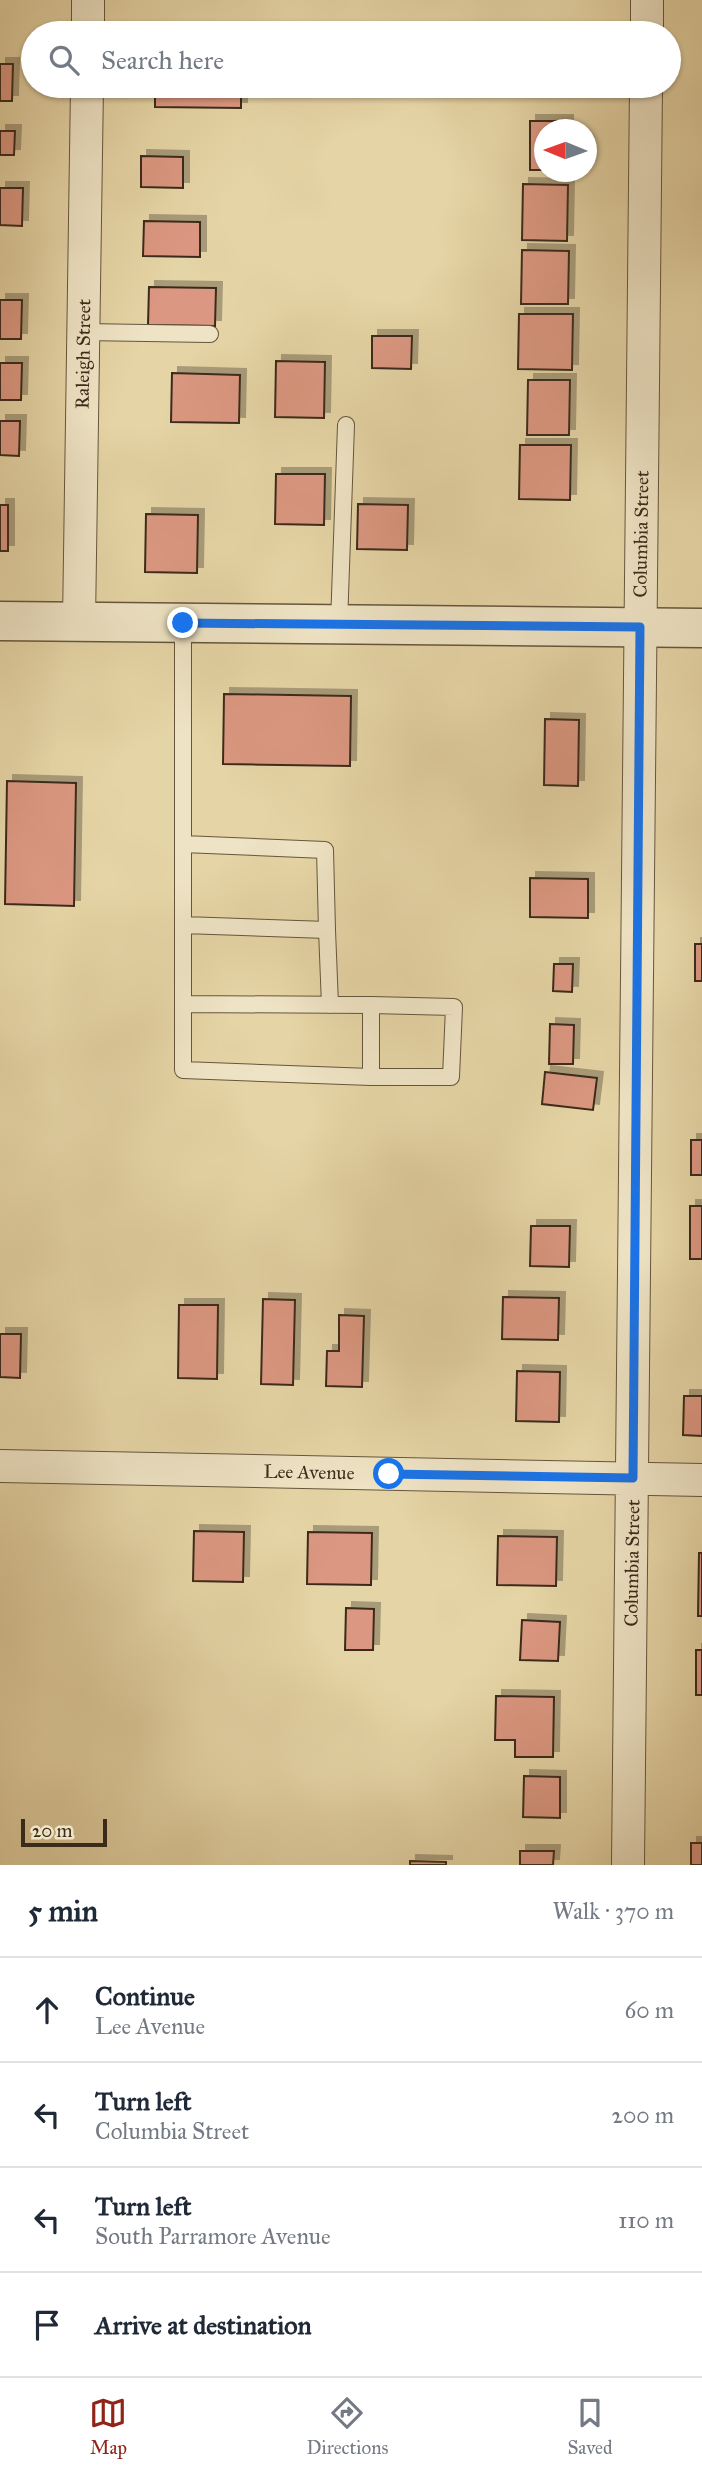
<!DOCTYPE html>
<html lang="en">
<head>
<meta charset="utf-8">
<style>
	:root { --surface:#fff; --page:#f6f6f7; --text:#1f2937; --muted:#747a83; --line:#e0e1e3; --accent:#8f2418 }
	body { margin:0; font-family:"IM FELL Great Primer",serif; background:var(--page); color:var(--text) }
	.compass { position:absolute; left:534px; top:119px; width:63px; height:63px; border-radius:50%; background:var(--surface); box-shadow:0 2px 5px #0004; rotate:271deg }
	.scale { position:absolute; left:21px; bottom:18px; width:86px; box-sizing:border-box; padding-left:7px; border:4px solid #3b2c1a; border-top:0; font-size:19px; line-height:24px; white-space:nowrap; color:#3b2c1a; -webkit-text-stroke:5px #eee3c4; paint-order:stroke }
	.stop { position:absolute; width:21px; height:21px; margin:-16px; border:5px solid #1a73e8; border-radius:50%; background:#fff }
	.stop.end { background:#1a73e8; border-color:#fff; box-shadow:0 2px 7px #0008 }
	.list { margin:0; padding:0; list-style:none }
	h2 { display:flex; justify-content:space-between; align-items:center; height:91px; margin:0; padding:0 28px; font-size:30px }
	h2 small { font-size:23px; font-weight:400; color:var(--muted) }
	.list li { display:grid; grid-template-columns:46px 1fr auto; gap:21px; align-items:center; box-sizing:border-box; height:105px; padding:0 28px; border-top:2px solid var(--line) }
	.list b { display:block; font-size:26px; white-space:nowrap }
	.list p { margin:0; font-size:23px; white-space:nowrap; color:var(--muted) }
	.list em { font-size:23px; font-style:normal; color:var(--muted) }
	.icon { flex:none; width:38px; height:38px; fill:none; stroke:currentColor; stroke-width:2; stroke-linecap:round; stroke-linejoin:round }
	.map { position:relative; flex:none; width:702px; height:1865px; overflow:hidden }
	.search { position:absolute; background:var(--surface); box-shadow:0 2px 5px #0004; left:21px; right:21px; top:21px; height:77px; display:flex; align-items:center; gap:18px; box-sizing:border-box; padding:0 24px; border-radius:38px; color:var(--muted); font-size:26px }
	.sheet { height:511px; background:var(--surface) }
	nav { display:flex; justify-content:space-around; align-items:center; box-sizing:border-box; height:98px; border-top:2px solid var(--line); background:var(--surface); font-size:19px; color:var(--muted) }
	nav a { display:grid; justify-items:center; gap:4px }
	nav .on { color:var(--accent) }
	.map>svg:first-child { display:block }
	.building { fill:#db9781; stroke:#3b2c1a; stroke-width:2; filter:url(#shadow) }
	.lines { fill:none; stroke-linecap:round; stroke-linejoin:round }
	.service-casing { stroke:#66563d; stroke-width:18 }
	.minor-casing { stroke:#66563d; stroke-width:34 }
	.tertiary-casing { stroke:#66563d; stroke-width:41 }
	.service { stroke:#eee3c4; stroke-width:16 }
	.minor { stroke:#eee3c4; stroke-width:32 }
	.tertiary { stroke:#eee3c4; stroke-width:38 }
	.route { stroke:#1a73e8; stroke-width:9 }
	.labels { text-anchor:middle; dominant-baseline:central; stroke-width:6; stroke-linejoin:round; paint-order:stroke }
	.street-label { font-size:19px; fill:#3b2c1a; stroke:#eee3c4 }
</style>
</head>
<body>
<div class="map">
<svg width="702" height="1865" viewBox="0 0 702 1865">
	<defs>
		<filter id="shadow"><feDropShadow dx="6" dy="-6" stdDeviation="0" flood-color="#0004"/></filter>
	</defs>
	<rect width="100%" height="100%" fill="#e5d4a5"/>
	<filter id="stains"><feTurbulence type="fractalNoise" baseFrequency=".00286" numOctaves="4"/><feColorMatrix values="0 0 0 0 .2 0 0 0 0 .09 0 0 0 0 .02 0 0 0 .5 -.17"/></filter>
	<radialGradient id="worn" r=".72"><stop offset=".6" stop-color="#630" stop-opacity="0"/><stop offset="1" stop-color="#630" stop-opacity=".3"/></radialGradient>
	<path class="building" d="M 0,64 L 13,64 L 12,101 L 0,101 Z
		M 155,86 L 241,86 L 241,108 L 155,107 Z
		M 461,86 L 572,86 L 572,93 L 461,91 Z
		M 530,121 L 567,121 L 567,130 L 544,130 L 544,170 L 530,170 Z
		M 0,131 L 15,131 L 14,155 L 0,155 Z
		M 141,156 L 183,157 L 183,188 L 141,187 Z
		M 523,184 L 568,185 L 567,241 L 522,240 Z
		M 0,188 L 23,188 L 22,226 L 0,225 Z
		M 144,221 L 200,222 L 200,257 L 143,256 Z
		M 522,250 L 569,251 L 568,304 L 521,304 Z
		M 149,287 L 216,288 L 215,326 L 148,325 Z
		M 0,300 L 22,300 L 21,339 L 0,339 Z
		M 519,314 L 573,314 L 572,370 L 518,369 Z
		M 372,336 L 412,336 L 411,369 L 372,368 Z
		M 276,361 L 325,362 L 324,418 L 275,417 Z
		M 0,363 L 22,363 L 21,400 L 0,400 Z
		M 172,373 L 240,375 L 239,423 L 171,422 Z
		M 528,380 L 570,380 L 569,435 L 527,435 Z
		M 0,421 L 20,421 L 19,456 L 0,455 Z
		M 520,445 L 571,445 L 570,500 L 519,499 Z
		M 276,474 L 325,474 L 324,525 L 275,524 Z
		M 358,504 L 408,505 L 407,550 L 357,549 Z
		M 0,505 L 8,505 L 8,551 L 0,551 Z
		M 146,514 L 198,515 L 197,573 L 145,572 Z
		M 224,694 L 351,696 L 350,766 L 223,764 Z
		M 545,719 L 579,720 L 578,786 L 544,785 Z
		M 7,781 L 76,783 L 74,906 L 5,904 Z
		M 530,878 L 588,879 L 588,918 L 530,917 Z
		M 695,944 L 702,944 L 702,981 L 695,981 Z
		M 554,964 L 573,964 L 572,992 L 553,991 Z
		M 550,1024 L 574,1025 L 573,1064 L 549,1064 Z
		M 545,1072 L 597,1078 L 593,1110 L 542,1104 Z
		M 691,1140 L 702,1140 L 702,1175 L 691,1175 Z
		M 690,1206 L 702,1206 L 702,1259 L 690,1259 Z
		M 531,1226 L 570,1226 L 569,1267 L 530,1266 Z
		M 503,1297 L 559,1298 L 558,1340 L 502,1339 Z
		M 263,1299 L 295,1300 L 293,1385 L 261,1384 Z
		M 179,1305 L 218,1305 L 217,1379 L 178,1378 Z
		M 339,1315 L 364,1316 L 362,1387 L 326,1386 L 327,1351 L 339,1351 Z
		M 0,1334 L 21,1334 L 20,1378 L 0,1377 Z
		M 517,1371 L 560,1372 L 559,1422 L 516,1421 Z
		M 684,1396 L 702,1396 L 702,1436 L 683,1435 Z
		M 194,1531 L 244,1532 L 243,1582 L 193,1581 Z
		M 308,1532 L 372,1533 L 371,1585 L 307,1584 Z
		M 498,1536 L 557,1537 L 556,1586 L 497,1585 Z
		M 699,1553 L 702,1553 L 702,1616 L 698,1616 Z
		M 346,1608 L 374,1609 L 373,1650 L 345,1650 Z
		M 522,1620 L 560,1622 L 558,1661 L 520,1660 Z
		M 696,1650 L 702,1650 L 702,1695 L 696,1695 Z
		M 496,1696 L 554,1697 L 553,1757 L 515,1757 L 515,1740 L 495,1740 Z
		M 524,1776 L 560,1777 L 560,1818 L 523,1817 Z
		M 691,1843 L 702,1843 L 702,1865 L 691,1865 Z
		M 520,1851 L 554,1851 L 553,1865 L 520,1865 Z
		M 410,1861 L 446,1862 L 446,1865 L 410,1865 Z"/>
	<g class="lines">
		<defs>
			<path id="service" d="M 83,332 L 210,334
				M 183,623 L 183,1070 L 371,1077 L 371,1005 L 184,1004
				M 339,624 L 346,425
				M 183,844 L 325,850 L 327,930
				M 183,925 L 327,930 L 330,1005
				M 371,1005 L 454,1007 L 451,1077 L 371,1077"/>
			<path id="minor" d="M 88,33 L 88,0
				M 647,33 L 647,0
				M 79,622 L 87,86
				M 0,1466 L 702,1480
				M 628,1865 L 646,86"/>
			<path id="tertiary" d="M 0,621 L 702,628"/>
		</defs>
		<use href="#service" class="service-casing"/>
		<use href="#minor" class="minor-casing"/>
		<use href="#tertiary" class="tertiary-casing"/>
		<use href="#service" class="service"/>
		<use href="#minor" class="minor"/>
		<use href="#tertiary" class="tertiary"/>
	</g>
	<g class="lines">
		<path class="route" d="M 183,623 L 640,627 L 633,1478 L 389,1474"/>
	</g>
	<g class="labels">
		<g class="street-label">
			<text transform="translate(83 354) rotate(-89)">Raleigh Street</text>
			<text transform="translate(641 534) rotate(-89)">Columbia Street</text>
			<text transform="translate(309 1472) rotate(1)">Lee Avenue</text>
			<text transform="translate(632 1563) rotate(-89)">Columbia Street</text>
		</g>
	</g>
	<rect width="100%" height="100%" filter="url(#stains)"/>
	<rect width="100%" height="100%" fill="url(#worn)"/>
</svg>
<svg class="compass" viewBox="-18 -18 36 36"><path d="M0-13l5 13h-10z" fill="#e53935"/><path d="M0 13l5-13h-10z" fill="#747a83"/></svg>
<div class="scale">20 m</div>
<div class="stop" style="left:389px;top:1474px"></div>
<div class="stop end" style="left:183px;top:623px"></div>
<div class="search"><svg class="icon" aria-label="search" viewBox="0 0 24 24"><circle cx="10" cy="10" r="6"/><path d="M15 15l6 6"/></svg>Search here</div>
</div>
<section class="sheet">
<h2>5 min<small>Walk · 370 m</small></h2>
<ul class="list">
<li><svg class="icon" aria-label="ahead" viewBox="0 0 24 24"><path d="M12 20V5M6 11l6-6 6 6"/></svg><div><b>Continue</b><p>Lee Avenue</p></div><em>60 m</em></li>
<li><svg class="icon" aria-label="left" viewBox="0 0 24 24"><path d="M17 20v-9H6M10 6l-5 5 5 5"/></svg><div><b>Turn left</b><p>Columbia Street</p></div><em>200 m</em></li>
<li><svg class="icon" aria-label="left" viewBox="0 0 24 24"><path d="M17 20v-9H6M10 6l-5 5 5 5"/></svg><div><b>Turn left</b><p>South Parramore Avenue</p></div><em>110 m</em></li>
<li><svg class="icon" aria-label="arrive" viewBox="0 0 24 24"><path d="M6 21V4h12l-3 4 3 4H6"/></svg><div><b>Arrive at destination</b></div></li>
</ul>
</section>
<nav>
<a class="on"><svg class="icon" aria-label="map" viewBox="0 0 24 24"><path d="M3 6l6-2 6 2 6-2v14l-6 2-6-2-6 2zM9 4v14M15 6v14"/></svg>Map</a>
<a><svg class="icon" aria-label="directions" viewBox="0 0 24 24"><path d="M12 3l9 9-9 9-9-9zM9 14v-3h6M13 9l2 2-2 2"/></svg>Directions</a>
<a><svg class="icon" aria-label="saved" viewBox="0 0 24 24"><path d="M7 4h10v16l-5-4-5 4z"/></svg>Saved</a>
</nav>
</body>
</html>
